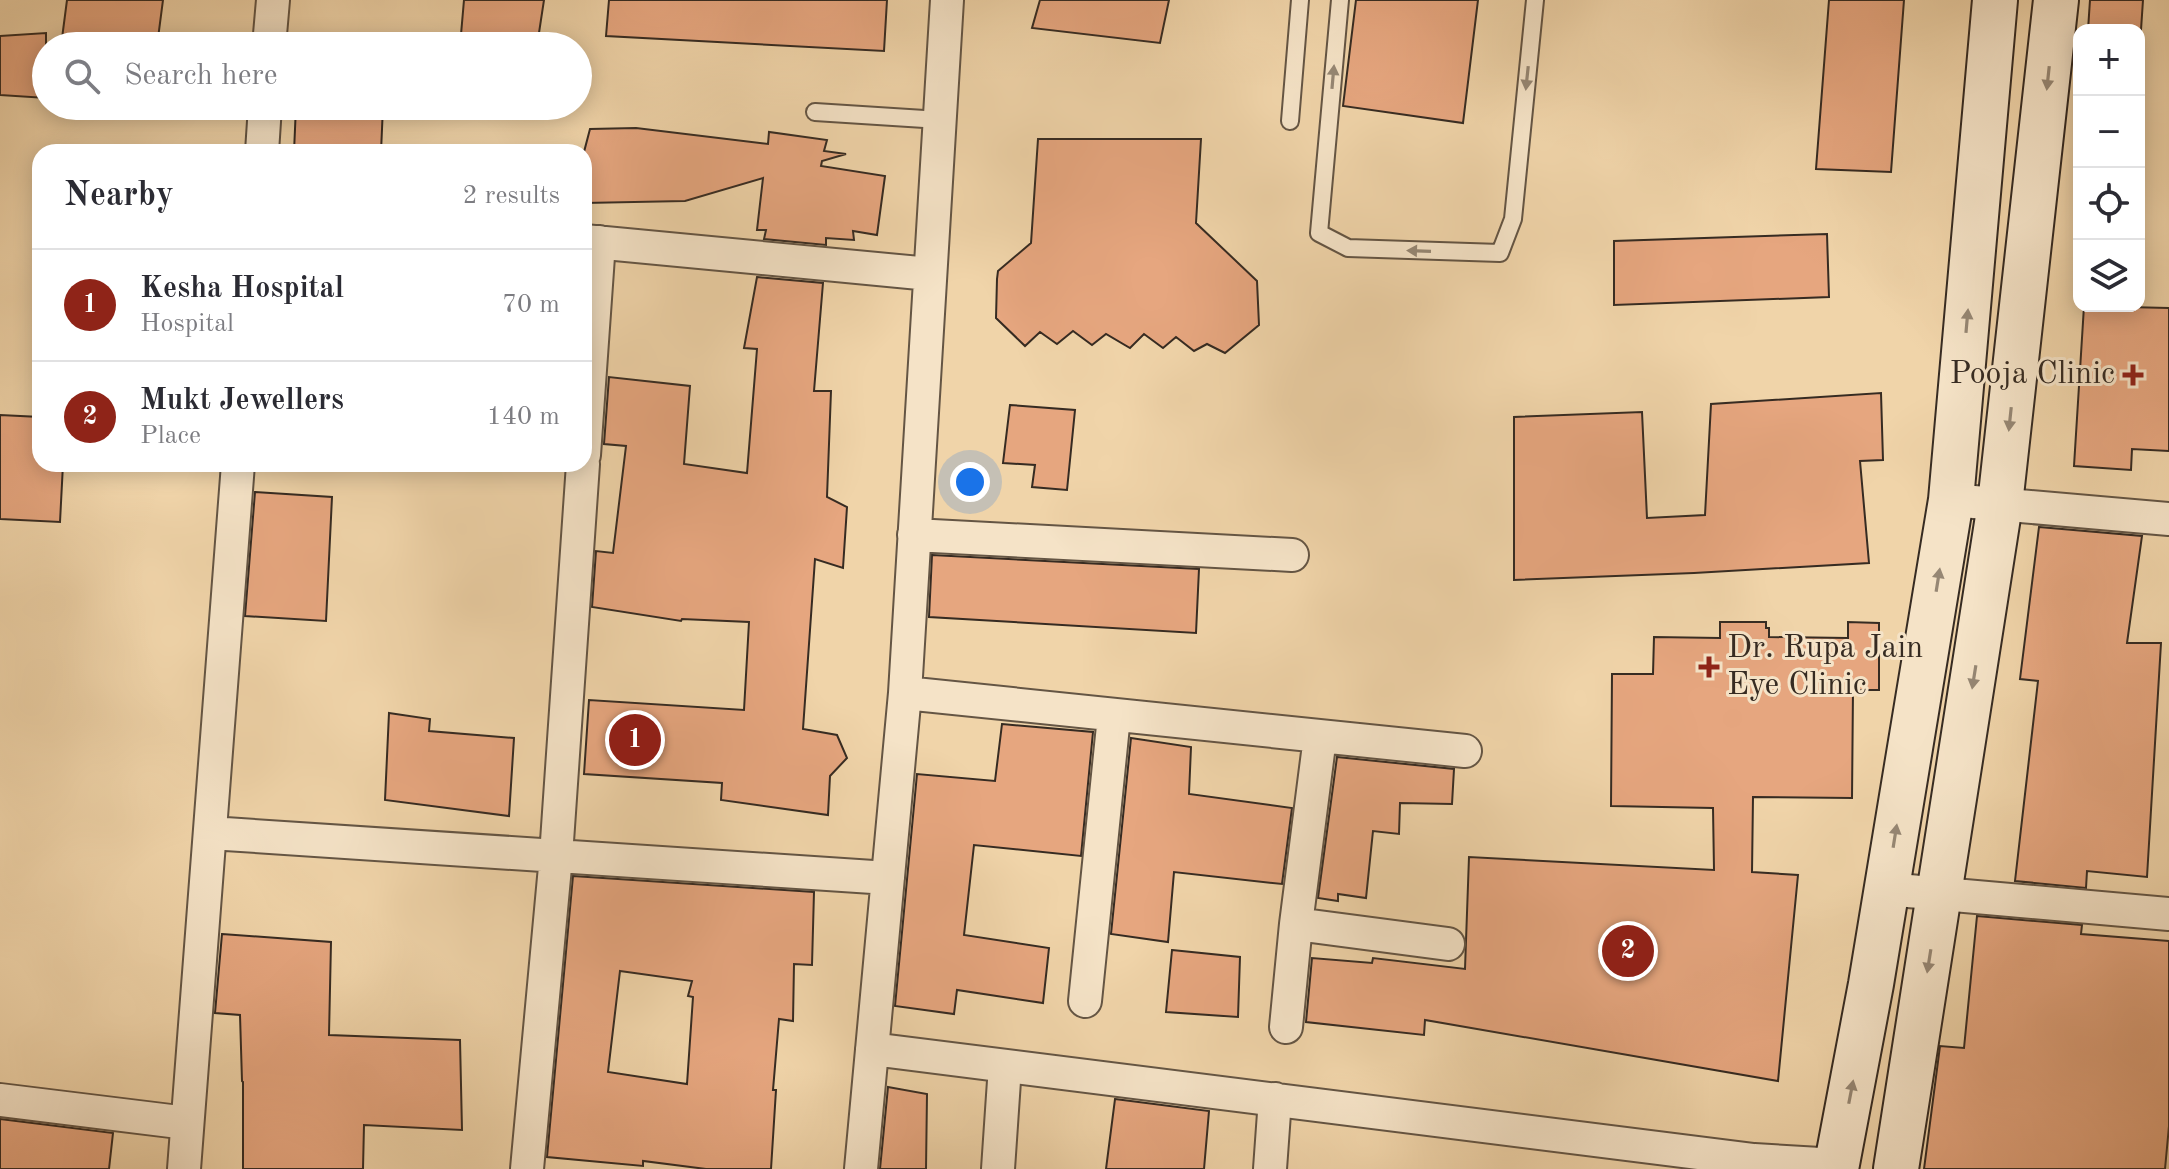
<!DOCTYPE html>
<html lang="en">
<head>
<meta charset="utf-8">
<style>
	:root { --surface:#fff; --page:#f7f7f7; --text:#2b2b33; --muted:#7c7c81; --line:#e1e1e2; --accent:#8f2418 }
	body { margin:0; font-family:"Old Standard TT",serif; background:var(--page); color:var(--text) }
	.controls { position:absolute; right:24px; top:24px; display:grid; overflow:hidden; border-radius:16px; box-shadow:0 4px 20px #0003 }
	.controls button { width:72px; height:72px; display:grid; place-items:center; padding:0; border:0; border-bottom:2px solid var(--line); background:var(--surface); color:var(--text); font:40px sans-serif }
	.you { position:absolute; left:970px; top:482px; width:28px; height:28px; margin:-20px; border:6px solid #fff; border-radius:50%; background:#1a73e8; box-shadow:0 0 0 12px #1a73e833 }
	.badge { display:grid; place-items:center; width:52px; height:52px; border-radius:50%; background:var(--accent); color:#fff; font-size:26px; font-weight:700 }
	.pin { position:absolute; translate:-50% -50%; border:4px solid #fff; box-shadow:0 2px 8px #0006 }
	.list { margin:0; padding:0; list-style:none }
	h2 { display:flex; justify-content:space-between; align-items:center; height:104px; margin:0; padding:0 32px; font-size:34px }
	h2 small { font-size:26px; font-weight:400; color:var(--muted) }
	.list li { display:grid; grid-template-columns:52px 1fr auto; gap:24px; align-items:center; box-sizing:border-box; height:112px; padding:0 32px; border-top:2px solid var(--line) }
	.list b { display:block; font-size:30px; white-space:nowrap }
	.list p { margin:0; font-size:26px; white-space:nowrap; color:var(--muted) }
	.list em { font-size:26px; font-style:normal; color:var(--muted) }
	.icon { flex:none; width:44px; height:44px; fill:none; stroke:currentColor; stroke-width:2; stroke-linecap:round; stroke-linejoin:round }
	.map { position:relative; flex:none; width:2169px; height:1169px; overflow:hidden }
	.search { position:absolute; background:var(--surface); box-shadow:0 4px 20px #0003; left:32px; top:32px; width:560px; height:88px; display:flex; align-items:center; gap:20px; box-sizing:border-box; padding:0 28px; border-radius:44px; color:var(--muted); font-size:30px }
	.panel { position:absolute; background:var(--surface); box-shadow:0 4px 20px #0003; left:32px; top:144px; width:560px; height:328px; border-radius:24px }
	.map>svg:first-child { display:block }
	.building { fill:#e6a67f; stroke:#362b22; stroke-width:2; fill-rule:evenodd }
	.lines { fill:none; stroke-linecap:round; stroke-linejoin:round }
	.service-casing { stroke:#645544; stroke-width:20 }
	.minor-casing { stroke:#645544; stroke-width:36 }
	.secondary-casing { stroke:#362b22; stroke-width:48 }
	.service { stroke:#f5e3c7; stroke-width:16 }
	.minor { stroke:#f5e3c7; stroke-width:32 }
	.secondary { stroke:#f5e3c7; stroke-width:44 }
	.oneway { fill:#968774 }
	.poi-dot { fill:#8f2418; stroke:#f5e3c7; stroke-width:3 }
	.labels { text-anchor:middle; dominant-baseline:central; stroke-width:6; stroke-linejoin:round; paint-order:stroke }
	.poi-label { font-size:32px; fill:#362b22; stroke:#f5e3c7; text-anchor:end }
</style>
</head>
<body>
<div class="map">
<svg width="2169" height="1169" viewBox="0 0 2169 1169">
	<rect width="100%" height="100%" fill="#f0d4a9"/>
	<filter id="stains"><feTurbulence type="fractalNoise" baseFrequency=".0025" numOctaves="4"/><feColorMatrix values="0 0 0 0 .2 0 0 0 0 .09 0 0 0 0 .02 0 0 0 .5 -.17"/></filter>
	<radialGradient id="worn" r=".72"><stop offset=".6" stop-color="#630" stop-opacity="0"/><stop offset="1" stop-color="#630" stop-opacity=".3"/></radialGradient>
	<path class="building" d="M 67,0 L 163,0 L 157,46 L 61,46 Z
		M 464,0 L 544,0 L 537,46 L 460,46 Z
		M 609,0 L 887,0 L 884,51 L 606,36 Z
		M 1040,0 L 1169,0 L 1160,43 L 1032,28 Z
		M 1356,0 L 1478,0 L 1463,123 L 1343,106 Z
		M 1829,0 L 1904,0 L 1891,172 L 1816,169 Z
		M 2090,0 L 2143,0 L 2141,30 L 2088,30 Z
		M 46,33 L 46,98 L 0,95 L 0,36 Z
		M 296,106 L 383,106 L 381,152 L 294,152 Z
		M 636,128 L 768,144 L 769,132 L 827,140 L 824,151 L 846,154 L 822,161 L 821,166 L 885,176 L 877,235 L 853,231 L 854,240 L 826,238 L 826,245 L 764,239 L 766,230 L 757,230 L 763,178 L 685,201 L 584,203 L 584,152 L 590,129 Z
		M 1038,139 L 1201,139 L 1196,223 L 1257,281 L 1259,325 L 1225,353 L 1207,344 L 1194,351 L 1176,337 L 1163,348 L 1144,334 L 1130,348 L 1106,334 L 1092,345 L 1073,331 L 1057,344 L 1040,332 L 1025,346 L 996,318 L 997,279 L 998,271 L 1031,243 Z
		M 1827,234 L 1829,297 L 1614,305 L 1614,241 Z
		M 757,277 L 823,283 L 814,391 L 831,391 L 827,497 L 847,507 L 843,568 L 815,559 L 803,729 L 837,735 L 847,758 L 830,776 L 828,815 L 721,800 L 722,783 L 584,774 L 589,700 L 744,710 L 749,622 L 682,619 L 681,621 L 592,607 L 596,551 L 613,553 L 626,446 L 604,444 L 609,377 L 690,386 L 684,464 L 747,473 L 757,349 L 744,348 Z
		M 2084,306 L 2169,308 L 2169,451 L 2132,449 L 2131,470 L 2074,466 Z
		M 1881,393 L 1883,460 L 1860,461 L 1869,563 L 1694,573 L 1514,580 L 1514,417 L 1642,412 L 1647,518 L 1705,515 L 1711,404 Z
		M 1010,405 L 1075,410 L 1067,490 L 1032,487 L 1035,465 L 1003,463 Z
		M 0,415 L 40,417 L 40,464 L 63,464 L 60,522 L 0,519 Z
		M 255,492 L 332,497 L 326,621 L 245,616 Z
		M 2039,527 L 2142,536 L 2127,643 L 2161,643 L 2147,877 L 2087,871 L 2086,888 L 2015,881 L 2038,681 L 2020,679 Z
		M 932,555 L 1199,569 L 1196,633 L 929,617 Z
		M 1720,622 L 1766,622 L 1766,628 L 1769,628 L 1769,637 L 1848,638 L 1848,622 L 1879,623 L 1879,690 L 1853,690 L 1852,798 L 1753,797 L 1752,872 L 1798,875 L 1778,1081 L 1425,1020 L 1424,1035 L 1306,1022 L 1312,958 L 1372,963 L 1373,958 L 1465,969 L 1469,857 L 1714,870 L 1713,808 L 1611,806 L 1612,674 L 1653,674 L 1654,637 L 1720,638 Z
		M 389,713 L 430,719 L 429,731 L 514,738 L 509,816 L 385,800 Z
		M 1002,724 L 1093,732 L 1081,856 L 974,845 L 964,935 L 1049,948 L 1043,1003 L 957,990 L 954,1014 L 895,1006 L 917,774 L 995,781 Z
		M 1131,738 L 1191,747 L 1189,794 L 1292,808 L 1282,884 L 1174,872 L 1168,942 L 1111,934 Z
		M 1337,757 L 1454,769 L 1452,804 L 1400,803 L 1399,834 L 1373,831 L 1366,898 L 1338,894 L 1338,901 L 1318,898 Z
		M 573,876 L 814,892 L 812,965 L 794,964 L 793,1021 L 779,1019 L 773,1090 L 776,1090 L 771,1169 L 706,1169 L 643,1161 L 643,1166 L 547,1157 ZM 620,971 L 692,981 L 688,996 L 693,997 L 687,1084 L 608,1072 Z
		M 1977,916 L 2082,925 L 2081,934 L 2169,941 L 2169,1126 L 2165,1169 L 1924,1169 L 1940,1046 L 1964,1048 Z
		M 222,934 L 331,942 L 329,1035 L 460,1040 L 462,1130 L 364,1125 L 363,1169 L 243,1169 L 243,1082 L 242,1081 L 240,1015 L 215,1013 Z
		M 1172,950 L 1240,957 L 1238,1017 L 1166,1012 Z
		M 888,1087 L 927,1094 L 926,1169 L 880,1169 Z
		M 1115,1099 L 1209,1111 L 1204,1169 L 1106,1169 Z
		M 0,1119 L 113,1133 L 109,1169 L 0,1169 Z"/>
	<g class="lines">
		<defs>
			<path id="service" d="M 1340,0 L 1319,233 L 1348,248 L 1500,253 L 1513,219 L 1535,0
				M 815,112 L 940,120
				M 1290,121 L 1300,0"/>
			<path id="minor" d="M 269,46 L 273,0
				M 262,152 L 265,106
				M 584,241 L 930,274
				M 584,455 L 599,242
				M 1951,500 L 2169,519
				M 914,535 L 1292,555
				M 905,693 L 1465,751
				M 210,833 L 888,878
				M 1886,889 L 2169,914
				M 1296,924 L 1448,944
				M 1085,1001 L 1114,716
				M 1286,1027 L 1296,924 L 1320,737
				M 872,1049 L 1754,1160 L 1837,1165
				M 0,1100 L 187,1123
				M 184,1169 L 238,464
				M 527,1169 L 556,856 L 583,464
				M 861,1169 L 905,693 L 947,0
				M 998,1169 L 1005,1066
				M 1270,1169 L 1275,1099"/>
			<path id="secondary" d="M 1836,1169 L 1871,984 L 1951,500 L 1995,0
				M 1896,1169 L 2000,504 L 2056,0"/>
		</defs>
		<use href="#service" class="service-casing"/>
		<use href="#minor" class="minor-casing"/>
		<use href="#secondary" class="secondary-casing"/>
		<use href="#service" class="service"/>
		<use href="#minor" class="minor"/>
		<use href="#secondary" class="secondary"/>
	</g>
	<defs><path id="oneway-solid" d="M-6-.8H1V-3.2L6.5 0L1 3.2V.8H-6Z" transform="scale(2)"/></defs>
	<g class="oneway">
		<use href="#oneway-solid" transform="translate(1333 77) rotate(-85)"/>
		<use href="#oneway-solid" transform="translate(1527 78) rotate(96)"/>
		<use href="#oneway-solid" transform="translate(2048 78) rotate(96)"/>
		<use href="#oneway-solid" transform="translate(1419 251) rotate(-178)"/>
		<use href="#oneway-solid" transform="translate(1967 321) rotate(-85)"/>
		<use href="#oneway-solid" transform="translate(2010 419) rotate(96)"/>
		<use href="#oneway-solid" transform="translate(1938 580) rotate(-81)"/>
		<use href="#oneway-solid" transform="translate(1974 677) rotate(99)"/>
		<use href="#oneway-solid" transform="translate(1895 836) rotate(-81)"/>
		<use href="#oneway-solid" transform="translate(1929 961) rotate(99)"/>
		<use href="#oneway-solid" transform="translate(1851 1092) rotate(-79)"/>
	</g>
	<g class="poi-dot">
		<path d="M2129 363h8v8h8v8h-8v8h-8v-8h-8v-8h8z"/>
		<path d="M1705 655h8v8h8v8h-8v8h-8v-8h-8v-8h8z"/>
	</g>
	<g class="labels">
		<g class="poi-label">
			<text x="2115" y="375">Pooja Clinic</text>
			<text x="1727" y="649" text-anchor="start">Dr. Rupa Jain<tspan x="1727" dy="37">Eye Clinic</tspan></text>
		</g>
	</g>
	<rect width="100%" height="100%" filter="url(#stains)"/>
	<rect width="100%" height="100%" fill="url(#worn)"/>
</svg>
<div class="controls">
<button>+</button>
<button>−</button>
<button><svg class="icon" aria-label="locate" viewBox="0 0 24 24"><circle cx="12" cy="12" r="6"/><path d="M12 2v4M12 18v4M2 12h4M18 12h4"/></svg></button>
<button><svg class="icon" aria-label="layers" viewBox="0 0 24 24"><path d="M12 4l9 5-9 5-9-5zM3 14l9 5 9-5"/></svg></button>
</div>
<div class="you"></div>
<div class="pin badge" style="left:635px;top:740px">1</div>
<div class="pin badge" style="left:1628px;top:951px">2</div>
<div class="search"><svg class="icon" aria-label="search" viewBox="0 0 24 24"><circle cx="10" cy="10" r="6"/><path d="M15 15l6 6"/></svg>Search here</div>
<section class="panel">
<h2>Nearby<small>2 results</small></h2>
<ul class="list">
<li><span class="badge">1</span><div><b>Kesha Hospital</b><p>Hospital</p></div><em>70 m</em></li>
<li><span class="badge">2</span><div><b>Mukt Jewellers</b><p>Place</p></div><em>140 m</em></li>
</ul>
</section>
</div>
</body>
</html>
